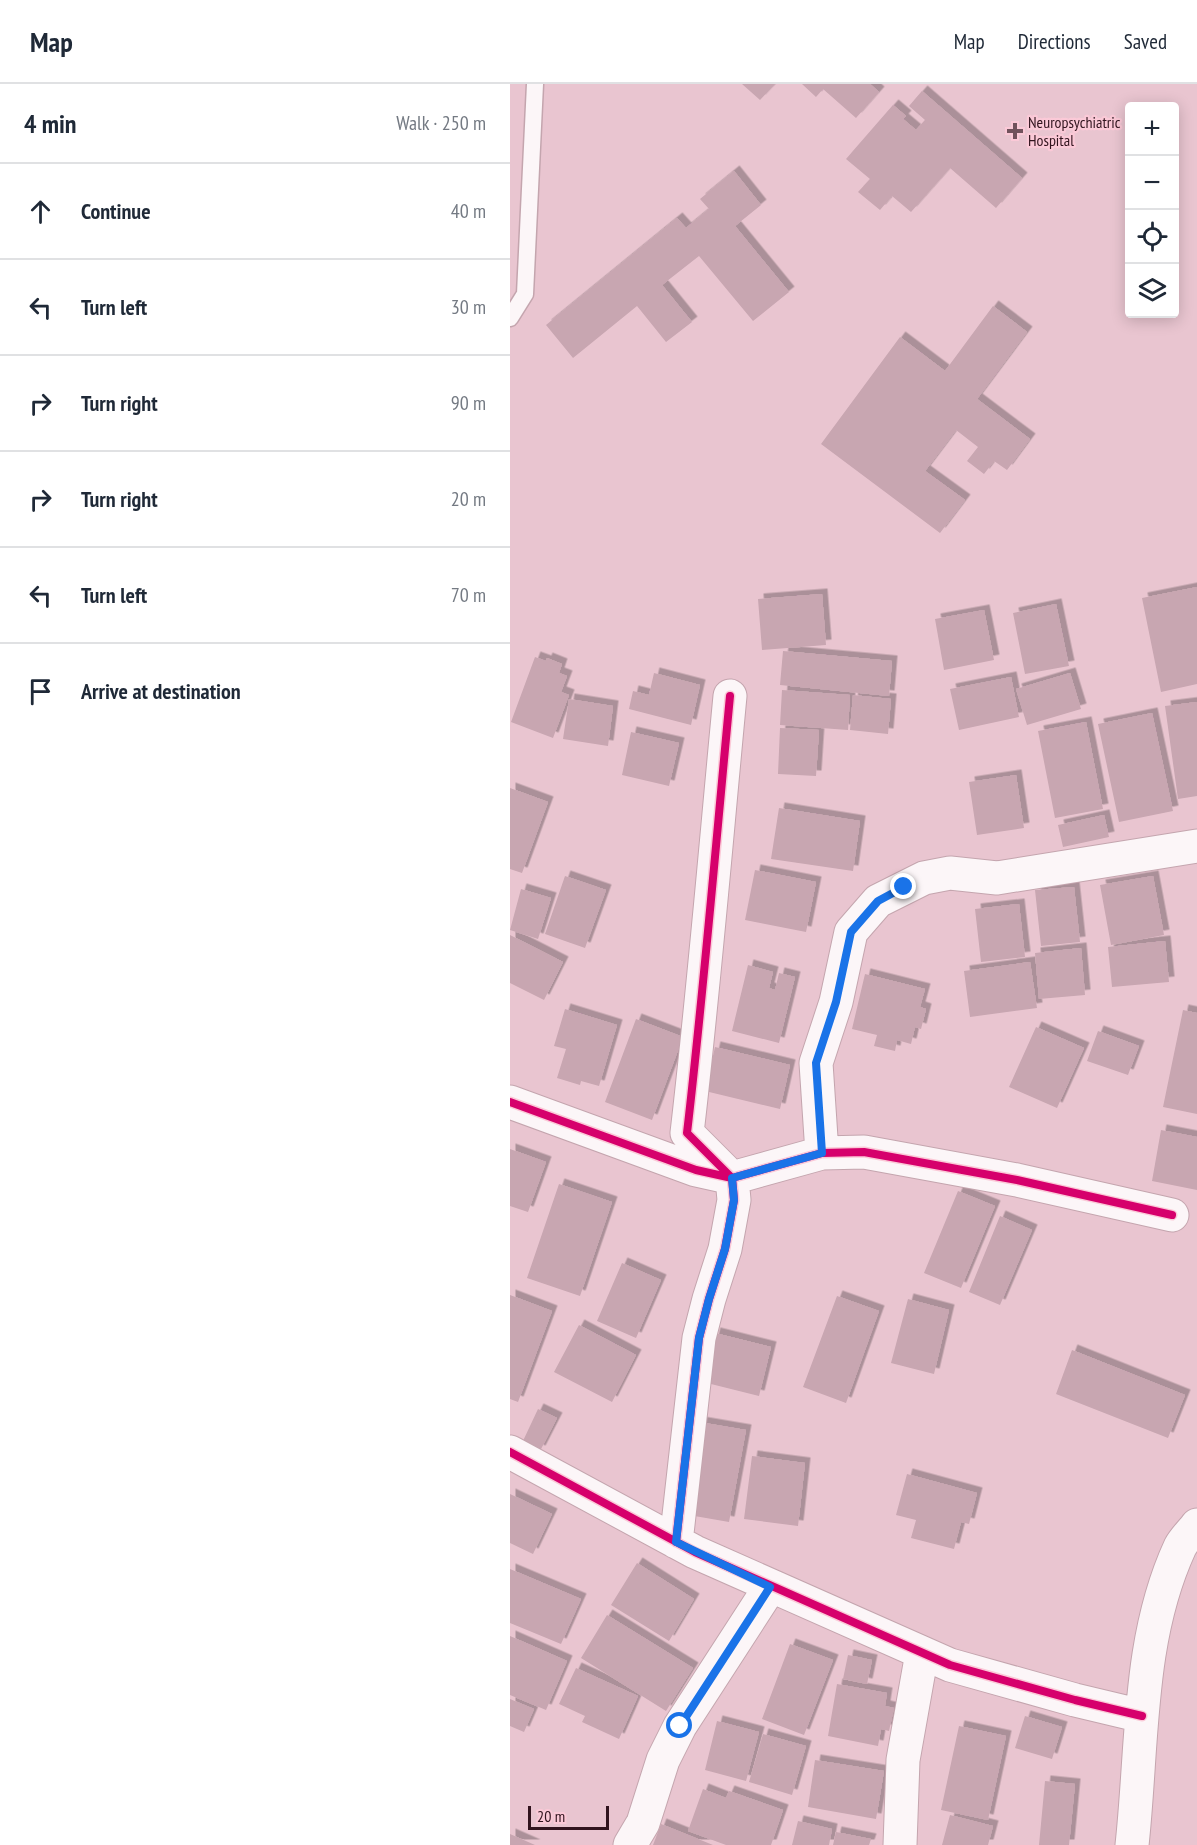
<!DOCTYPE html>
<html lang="en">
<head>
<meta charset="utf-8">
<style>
	:root { --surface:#fff; --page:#f2f2f3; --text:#1f2937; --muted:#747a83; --line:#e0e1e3 }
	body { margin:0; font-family:"PT Sans Narrow",sans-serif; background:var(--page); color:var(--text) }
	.controls { position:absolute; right:18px; top:18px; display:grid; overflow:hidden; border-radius:6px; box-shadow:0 3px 15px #0003 }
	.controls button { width:54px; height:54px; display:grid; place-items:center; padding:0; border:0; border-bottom:2px solid var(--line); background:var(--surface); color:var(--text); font:30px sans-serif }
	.scale { position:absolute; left:18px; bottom:15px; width:81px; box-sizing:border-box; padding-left:6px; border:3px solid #31141e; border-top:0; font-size:16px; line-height:21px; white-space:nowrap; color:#31141e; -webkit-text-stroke:4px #fbc9d7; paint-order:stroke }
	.stop { position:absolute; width:18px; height:18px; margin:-14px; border:4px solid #1a73e8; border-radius:50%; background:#fff }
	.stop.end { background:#1a73e8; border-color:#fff; box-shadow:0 2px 6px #0008 }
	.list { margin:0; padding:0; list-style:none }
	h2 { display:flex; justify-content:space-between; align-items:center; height:78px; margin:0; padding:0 24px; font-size:26px }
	h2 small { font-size:20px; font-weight:400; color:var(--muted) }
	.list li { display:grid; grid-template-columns:39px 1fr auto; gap:18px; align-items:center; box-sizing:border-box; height:96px; padding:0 24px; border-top:2px solid var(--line) }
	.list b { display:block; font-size:22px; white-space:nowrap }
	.list em { font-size:20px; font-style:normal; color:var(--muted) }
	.icon { flex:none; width:33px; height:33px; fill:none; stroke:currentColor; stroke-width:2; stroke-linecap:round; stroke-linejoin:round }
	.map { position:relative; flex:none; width:687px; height:1761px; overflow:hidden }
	header { display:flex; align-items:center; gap:36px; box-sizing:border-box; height:84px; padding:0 30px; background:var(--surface); border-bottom:2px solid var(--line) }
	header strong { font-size:28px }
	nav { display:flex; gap:33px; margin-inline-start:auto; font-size:21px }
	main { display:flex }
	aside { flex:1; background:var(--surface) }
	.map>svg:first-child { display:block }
	.building { fill:#c8a6b1; filter:url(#shadow) }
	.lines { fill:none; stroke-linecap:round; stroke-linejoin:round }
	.service-casing { stroke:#c4a5ae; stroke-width:19 }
	.minor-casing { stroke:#c4a5ae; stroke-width:35 }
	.service { stroke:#fcf6f8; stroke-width:16 }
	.minor { stroke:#fcf6f8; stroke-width:33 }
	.cycleway-casing { stroke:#fbc9d7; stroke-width:11 }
	.cycleway { stroke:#d6006c; stroke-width:8 }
	.route { stroke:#1a73e8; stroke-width:8 }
	.poi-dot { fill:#71525c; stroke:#fbc9d7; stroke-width:2 }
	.labels { text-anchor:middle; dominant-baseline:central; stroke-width:4.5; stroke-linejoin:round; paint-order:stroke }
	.poi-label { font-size:16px; fill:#31141e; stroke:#fbc9d7; text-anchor:start }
</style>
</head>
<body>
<header>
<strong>Map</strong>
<nav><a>Map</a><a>Directions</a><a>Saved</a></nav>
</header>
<main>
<aside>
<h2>4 min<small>Walk · 250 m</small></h2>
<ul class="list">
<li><svg class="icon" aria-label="ahead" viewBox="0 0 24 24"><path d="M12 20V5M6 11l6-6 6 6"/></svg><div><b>Continue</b></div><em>40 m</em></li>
<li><svg class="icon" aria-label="left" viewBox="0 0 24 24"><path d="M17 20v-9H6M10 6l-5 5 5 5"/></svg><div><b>Turn left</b></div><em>30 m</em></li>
<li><svg class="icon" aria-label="right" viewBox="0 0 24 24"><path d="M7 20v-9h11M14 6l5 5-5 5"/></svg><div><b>Turn right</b></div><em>90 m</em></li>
<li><svg class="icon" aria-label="right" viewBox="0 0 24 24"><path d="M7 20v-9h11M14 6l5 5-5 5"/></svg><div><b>Turn right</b></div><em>20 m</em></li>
<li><svg class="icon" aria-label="left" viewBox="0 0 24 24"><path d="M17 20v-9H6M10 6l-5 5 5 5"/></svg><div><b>Turn left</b></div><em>70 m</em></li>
<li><svg class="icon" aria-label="arrive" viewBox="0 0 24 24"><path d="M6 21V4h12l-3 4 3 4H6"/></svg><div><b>Arrive at destination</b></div></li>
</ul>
</aside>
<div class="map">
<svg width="687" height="1761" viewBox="0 0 687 1761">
	<defs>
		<filter id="shadow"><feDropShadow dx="5.5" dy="-5.5" stdDeviation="0" flood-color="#0004"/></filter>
	</defs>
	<rect width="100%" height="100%" fill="#e9c5d0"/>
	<path class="building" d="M 232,0 L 265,0 L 250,16 Z
		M 292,0 L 360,0 L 369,8 L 346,34 L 313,5 L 306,13 Z
		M 412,7 L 512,94 L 486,124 L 440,84 L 401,128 L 382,112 L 370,126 L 348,108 L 360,95 L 336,75 L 383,21 L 396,32 L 393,35 L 406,46 L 415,36 L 399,22 Z
		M 224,87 L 251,121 L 225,142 L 279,208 L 243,237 L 189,172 L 152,201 L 182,238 L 156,258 L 127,222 L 63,274 L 36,241 L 167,134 L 176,144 L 199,125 L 190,115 Z
		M 483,222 L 517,248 L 467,315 L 520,355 L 497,386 L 484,377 L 474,390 L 457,377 L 468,363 L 446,346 L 415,387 L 455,416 L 430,449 L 311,360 L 390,253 L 435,287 Z
		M 687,503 L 687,600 L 651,608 L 632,514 Z
		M 312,510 L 316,561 L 252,566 L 248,515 Z
		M 546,520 L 559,582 L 515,590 L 503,529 Z
		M 474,526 L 484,576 L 434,586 L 425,535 Z
		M 273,567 L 382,577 L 379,612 L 270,601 Z
		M 25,573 L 36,577 L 37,574 L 52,580 L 49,589 L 57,592 L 51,608 L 59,611 L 43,654 L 1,638 Z
		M 144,589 L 190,601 L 181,641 L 119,625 L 123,607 L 139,611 Z
		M 560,589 L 571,625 L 517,641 L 506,605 Z
		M 501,593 L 509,633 L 449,646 L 440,605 Z
		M 272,606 L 340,611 L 338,646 L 270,641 Z
		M 343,611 L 381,615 L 378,650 L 340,646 Z
		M 59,615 L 103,622 L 98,662 L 53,655 Z
		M 687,618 L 687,712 L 668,715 L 655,622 Z
		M 642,629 L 663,727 L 609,738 L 588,640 Z
		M 576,638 L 593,725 L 545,734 L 528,647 Z
		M 270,644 L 309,646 L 306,692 L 268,690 Z
		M 121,648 L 169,659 L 159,702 L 112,691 Z
		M 506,691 L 514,744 L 467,751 L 459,698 Z
		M 0,704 L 38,718 L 12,789 L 0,785 Z
		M 269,724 L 350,737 L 343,787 L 261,775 Z
		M 594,731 L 599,753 L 553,763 L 548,741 Z
		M 245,786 L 306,798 L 296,848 L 235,836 Z
		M 55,792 L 96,806 L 75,864 L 35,850 Z
		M 643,792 L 654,851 L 601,861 L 590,801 Z
		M 564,803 L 570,858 L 531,862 L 525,806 Z
		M 11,805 L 41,814 L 28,855 L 0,846 Z
		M 509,820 L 515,873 L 471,878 L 465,825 Z
		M 0,851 L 53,878 L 34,916 L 0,899 Z
		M 655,857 L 659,898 L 602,903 L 598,863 Z
		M 571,864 L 575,911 L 529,915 L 525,869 Z
		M 520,878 L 527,924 L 460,933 L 454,887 Z
		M 238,881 L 263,888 L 259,904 L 265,906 L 269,889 L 285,893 L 269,959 L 222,947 Z
		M 355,890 L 415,905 L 410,923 L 416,925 L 411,945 L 405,943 L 401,960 L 387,956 L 385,967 L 364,962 L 367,951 L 342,945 Z
		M 55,925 L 107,941 L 89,1002 L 71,997 L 70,1001 L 47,994 L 56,965 L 44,962 Z
		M 673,926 L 687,929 L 687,1030 L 653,1023 Z
		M 126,935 L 173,953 L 142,1036 L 95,1018 Z
		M 526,943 L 574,964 L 547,1024 L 499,1003 Z
		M 588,947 L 629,962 L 618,991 L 577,977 Z
		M 205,963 L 280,981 L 270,1025 L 195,1007 Z
		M 651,1046 L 687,1053 L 687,1106 L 642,1097 Z
		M 0,1065 L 36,1078 L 18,1128 L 0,1122 Z
		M 49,1100 L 102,1118 L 70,1212 L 17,1194 Z
		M 448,1107 L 485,1122 L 451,1204 L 414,1189 Z
		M 490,1132 L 522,1146 L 490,1221 L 459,1208 Z
		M 112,1179 L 151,1196 L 126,1254 L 87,1237 Z
		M 0,1211 L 42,1227 L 8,1318 L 0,1315 Z
		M 327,1212 L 369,1227 L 336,1319 L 293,1303 Z
		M 398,1215 L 439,1226 L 424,1290 L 381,1279 Z
		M 69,1241 L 126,1271 L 102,1318 L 44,1288 Z
		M 205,1249 L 261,1263 L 249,1312 L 193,1298 Z
		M 562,1266 L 675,1311 L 658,1354 L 546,1310 Z
		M 28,1325 L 47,1334 L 30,1367 L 12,1359 Z
		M 189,1338 L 236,1346 L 219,1438 L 173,1430 Z
		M 242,1372 L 295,1379 L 288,1442 L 234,1435 Z
		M 397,1390 L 467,1409 L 459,1440 L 451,1438 L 444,1465 L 401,1454 L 406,1436 L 386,1431 Z
		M 0,1410 L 42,1430 L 23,1470 L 0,1459 Z
		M 127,1479 L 184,1515 L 159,1557 L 101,1521 Z
		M 0,1485 L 71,1515 L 51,1560 L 0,1539 Z
		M 97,1531 L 183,1584 L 156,1627 L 71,1574 Z
		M 0,1552 L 57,1577 L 36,1626 L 0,1611 Z
		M 280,1560 L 323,1576 L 294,1651 L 252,1635 Z
		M 338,1571 L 362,1576 L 357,1600 L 333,1595 Z
		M 66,1584 L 128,1612 L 109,1655 L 72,1638 L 75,1632 L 49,1620 Z
		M 327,1600 L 377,1609 L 375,1622 L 384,1624 L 379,1647 L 371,1645 L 368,1662 L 318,1652 Z
		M 0,1615 L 24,1625 L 14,1648 L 0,1642 Z
		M 515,1632 L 552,1643 L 542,1675 L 505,1664 Z
		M 207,1637 L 249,1648 L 236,1697 L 195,1686 Z
		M 449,1642 L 496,1652 L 478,1736 L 431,1726 Z
		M 253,1650 L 296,1662 L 282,1711 L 239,1698 Z
		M 305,1676 L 374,1687 L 366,1735 L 298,1723 Z
		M 535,1697 L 565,1700 L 559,1761 L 529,1761 Z
		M 193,1705 L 216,1714 L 219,1707 L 273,1726 L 261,1761 L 216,1761 L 178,1747 Z
		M 440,1731 L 483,1742 L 478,1761 L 432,1761 Z
		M 288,1737 L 322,1745 L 319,1761 L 282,1761 Z
		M 151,1740 L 203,1761 L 143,1761 Z
		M 326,1748 L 361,1755 L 359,1761 L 323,1761 Z
		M 0,1750 L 25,1761 L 0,1761 Z"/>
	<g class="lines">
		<defs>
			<path id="service" d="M 0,234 L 15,210 L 25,0"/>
			<path id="minor" d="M 0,1018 L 186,1086 L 222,1094 L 312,1069 L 354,1068 L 507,1096 L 662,1131
				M 312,1069 L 306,979 L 326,918 L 341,848 L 368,817 L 414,794 L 440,789 L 487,794 L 687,762
				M 0,1368 L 185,1468 L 440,1581 L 565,1616 L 632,1632
				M 166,1458 L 189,1254 L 199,1215 L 215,1165 L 224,1116 L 222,1094 L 177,1049 C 194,904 206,758 220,612
				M 120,1761 L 133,1739 L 153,1676 L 170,1642 L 260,1503
				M 390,1761 L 393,1676 L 412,1569
				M 622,1761 C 633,1661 627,1556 670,1463 C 674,1455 682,1448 687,1441"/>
		</defs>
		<use href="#service" class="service-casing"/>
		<use href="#minor" class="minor-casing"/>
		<use href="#service" class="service"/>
		<use href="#minor" class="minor"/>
		<defs>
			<path id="cycleway" d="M 0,1018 L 186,1086 L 222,1094 L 312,1069 L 354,1068 L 507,1096 L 662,1131
				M 0,1368 L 185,1468 L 440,1581 L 565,1616 L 632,1632
				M 166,1458 L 189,1254 L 199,1215 L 215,1165 L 224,1116 L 222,1094 L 177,1049 C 194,904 206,758 220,612"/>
		</defs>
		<use href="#cycleway" class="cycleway-casing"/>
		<use href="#cycleway" class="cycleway"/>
	</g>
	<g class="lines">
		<path class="route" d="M 170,1642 L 260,1503 L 166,1458 L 189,1254 L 199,1215 L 215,1165 L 224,1116 L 222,1094 L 312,1069 L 306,979 L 326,918 L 341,848 L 368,817 L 394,803"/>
	</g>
	<path class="poi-dot" d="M502 38h6v6h6v6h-6v6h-6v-6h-6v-6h6z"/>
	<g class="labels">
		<g class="poi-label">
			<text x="518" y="38">Neuropsychiatric<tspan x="518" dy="18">Hospital</tspan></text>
		</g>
	</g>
</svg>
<div class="controls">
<button>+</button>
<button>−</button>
<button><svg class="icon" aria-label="locate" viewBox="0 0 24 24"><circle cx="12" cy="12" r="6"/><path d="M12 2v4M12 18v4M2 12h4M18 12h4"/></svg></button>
<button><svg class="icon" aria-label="layers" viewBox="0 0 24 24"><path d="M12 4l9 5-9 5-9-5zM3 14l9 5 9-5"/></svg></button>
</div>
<div class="scale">20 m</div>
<div class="stop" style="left:170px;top:1642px"></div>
<div class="stop end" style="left:394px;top:803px"></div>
</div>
</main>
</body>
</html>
